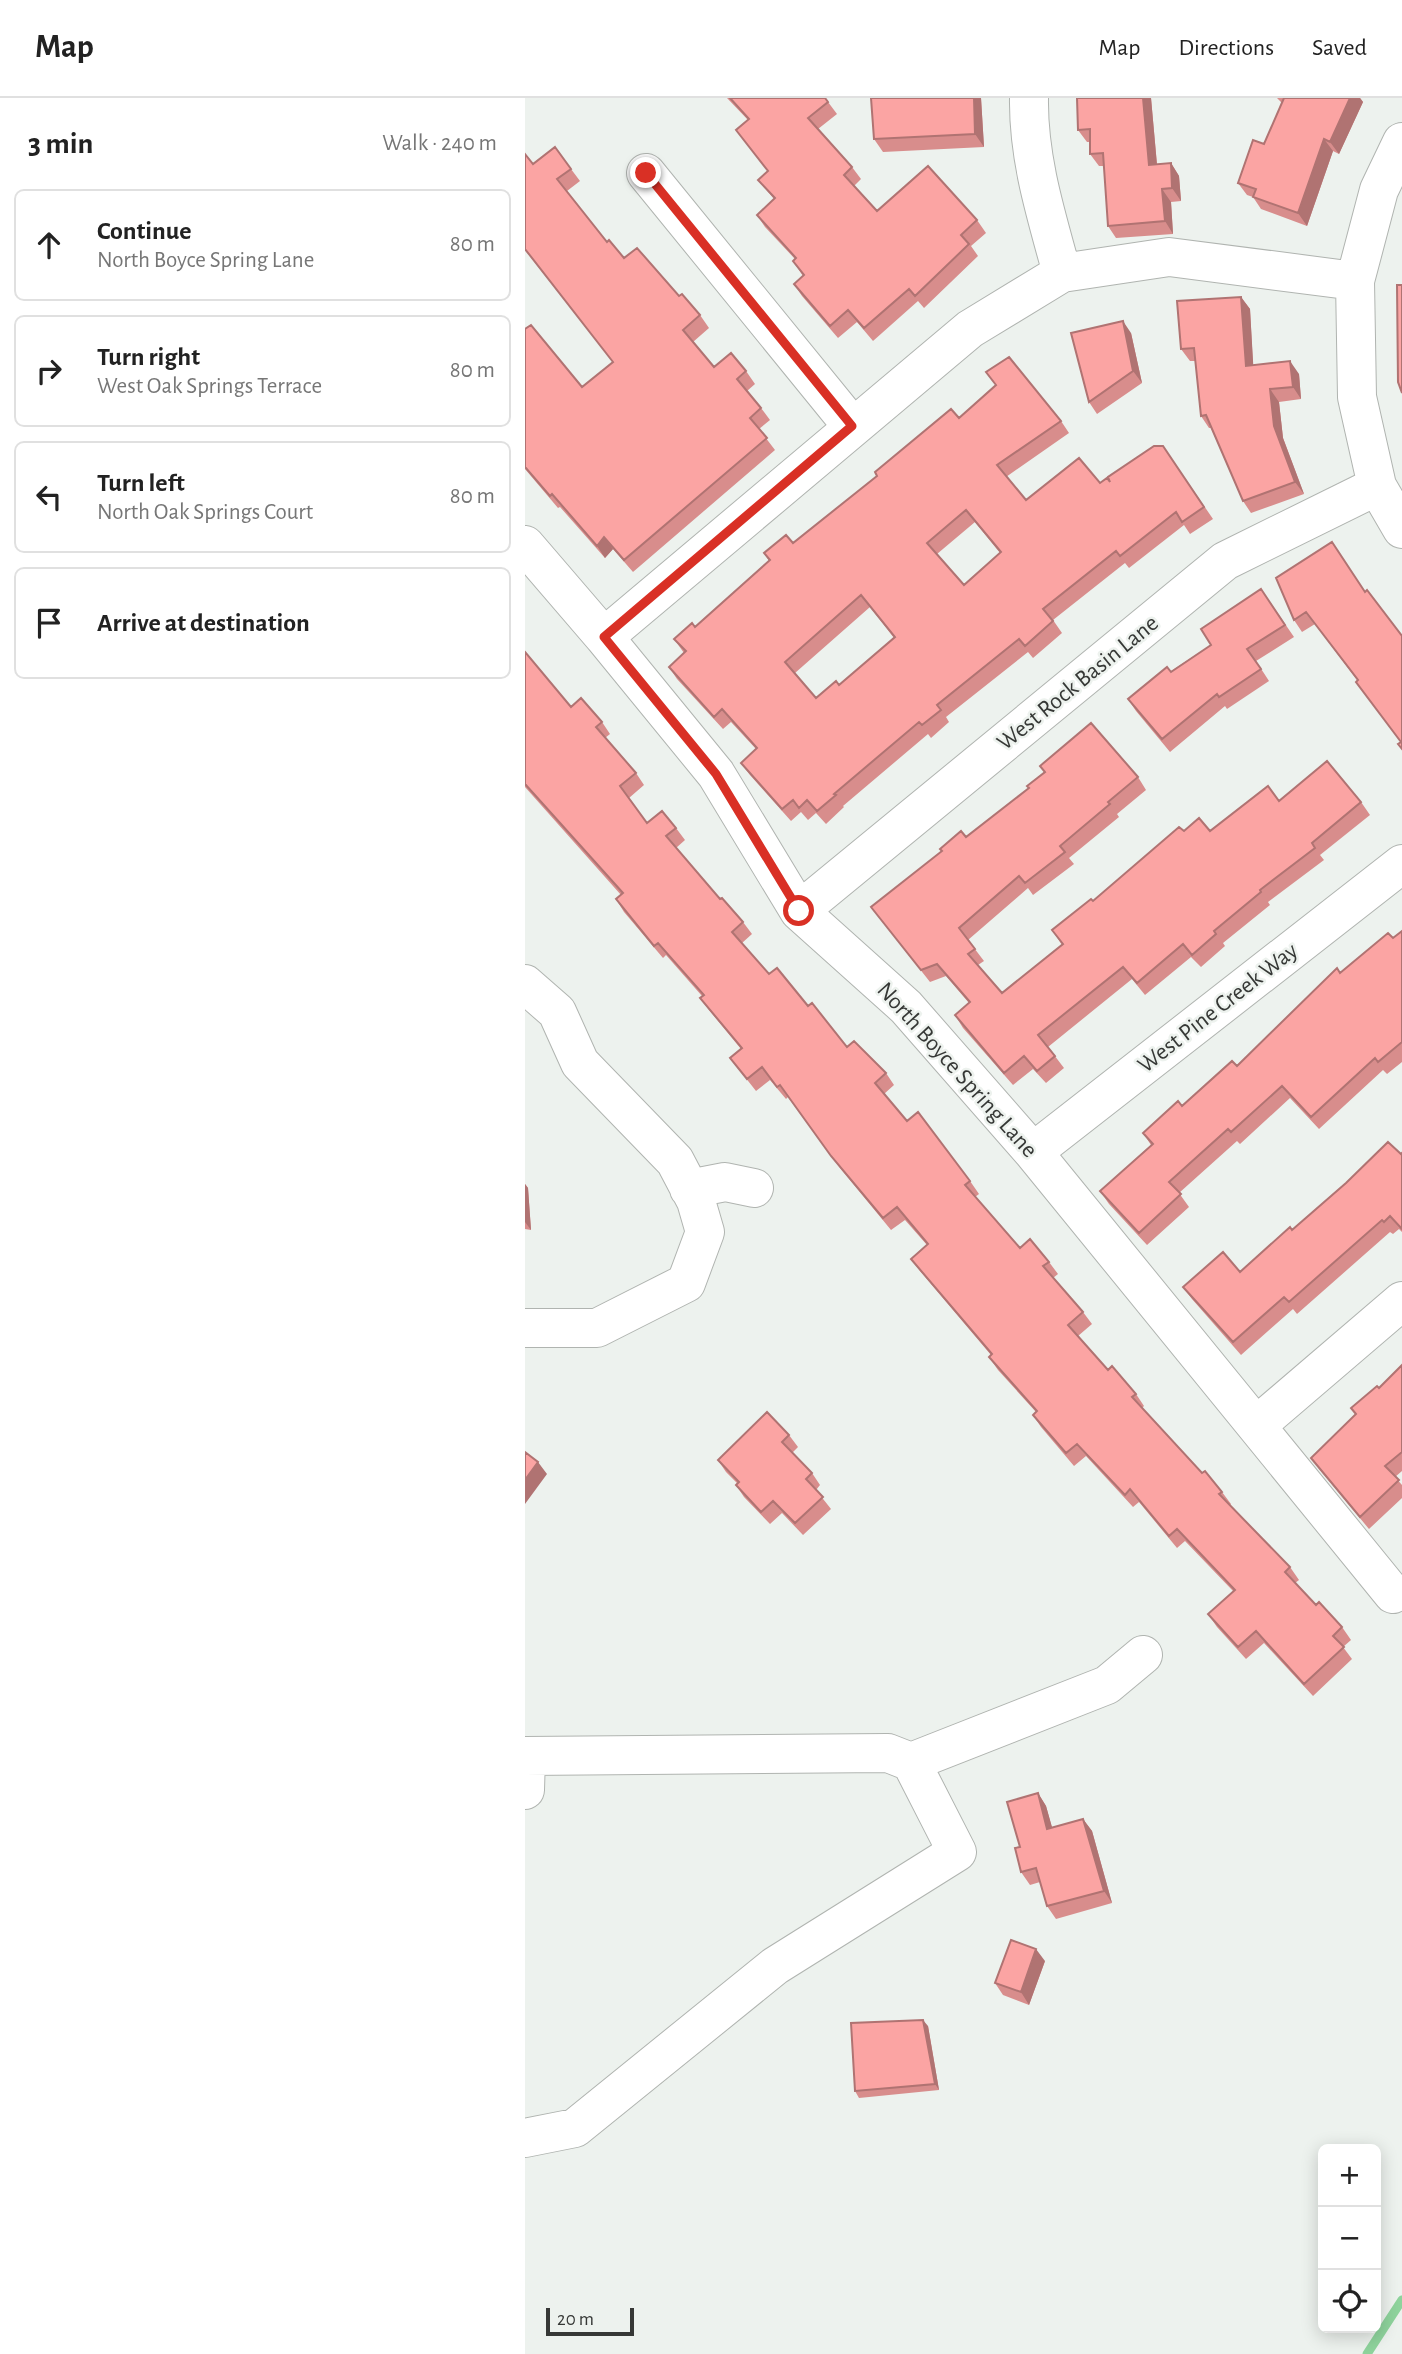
<!DOCTYPE html>
<html lang="en">
<head>
<meta charset="utf-8">
<style>
	:root { --surface:#fff; --page:#f6f6f6; --text:#222; --muted:#767676; --line:#e0e0e0 }
	body { margin:0; font-family:"Alegreya Sans",sans-serif; background:var(--page); color:var(--text) }
	.controls { position:absolute; right:21px; bottom:21px; display:grid; overflow:hidden; border-radius:10px; box-shadow:0 4px 18px #0003 }
	.controls button { width:63px; height:63px; display:grid; place-items:center; padding:0; border:0; border-bottom:2px solid var(--line); background:var(--surface); color:var(--text); font:35px sans-serif }
	.scale { position:absolute; left:21px; bottom:18px; width:88px; box-sizing:border-box; padding-left:7px; border:4px solid #363836; border-top:0; font-size:19px; line-height:24px; white-space:nowrap; color:#363836; -webkit-text-stroke:5px #edf2ee; paint-order:stroke }
	.stop { position:absolute; width:21px; height:21px; margin:-16px; border:5px solid #d93025; border-radius:50%; background:#fff }
	.stop.end { background:#d93025; border-color:#fff; box-shadow:0 2px 7px #0008 }
	.list { margin:0; padding:0; list-style:none }
	h2 { display:flex; justify-content:space-between; align-items:center; height:91px; margin:0; padding:0 28px; font-size:30px }
	h2 small { font-size:23px; font-weight:400; color:var(--muted) }
	.list li { display:grid; grid-template-columns:46px 1fr auto; gap:21px; align-items:center; box-sizing:border-box; height:112px; margin:0 14px 14px; padding:0 14px; border:2px solid var(--line); border-radius:10px }
	.list b { display:block; font-size:26px; white-space:nowrap }
	.list p { margin:0; font-size:23px; white-space:nowrap; color:var(--muted) }
	.list em { font-size:23px; font-style:normal; color:var(--muted) }
	.icon { flex:none; width:38px; height:38px; fill:none; stroke:currentColor; stroke-width:2; stroke-linecap:round; stroke-linejoin:round }
	.map { position:relative; flex:none; width:877px; height:2256px; overflow:hidden }
	header { display:flex; align-items:center; gap:42px; box-sizing:border-box; height:98px; padding:0 35px; background:var(--surface); border-bottom:2px solid var(--line) }
	header strong { font-size:33px }
	nav { display:flex; gap:38px; margin-inline-start:auto; font-size:24px }
	main { display:flex }
	aside { flex:1; background:var(--surface) }
	.map>svg:first-child { display:block }
	.lines { fill:none; stroke-linecap:round; stroke-linejoin:round }
	.stream { stroke:#8ed39c; stroke-width:9 }
	.minor-casing { stroke:#b0b4b0; stroke-width:40 }
	.minor { stroke:#fff; stroke-width:38 }
	.wall { fill:#d88d8c; fill-rule:evenodd }
	.shaded-wall { fill:#b07372 }
	.building { fill:#fba4a3; stroke:#b07372; stroke-width:2; fill-rule:evenodd }
	.route { stroke:#d93025; stroke-width:9 }
	.labels { text-anchor:middle; dominant-baseline:central; stroke-width:5; stroke-linejoin:round; paint-order:stroke }
	.street-label { font-size:24px; fill:#363836; stroke:#edf2ee }
</style>
</head>
<body>
<header>
<strong>Map</strong>
<nav><a>Map</a><a>Directions</a><a>Saved</a></nav>
</header>
<main>
<aside>
<h2>3 min<small>Walk · 240 m</small></h2>
<ul class="list">
<li><svg class="icon" aria-label="ahead" viewBox="0 0 24 24"><path d="M12 20V5M6 11l6-6 6 6"/></svg><div><b>Continue</b><p>North Boyce Spring Lane</p></div><em>80 m</em></li>
<li><svg class="icon" aria-label="right" viewBox="0 0 24 24"><path d="M7 20v-9h11M14 6l5 5-5 5"/></svg><div><b>Turn right</b><p>West Oak Springs Terrace</p></div><em>80 m</em></li>
<li><svg class="icon" aria-label="left" viewBox="0 0 24 24"><path d="M17 20v-9H6M10 6l-5 5 5 5"/></svg><div><b>Turn left</b><p>North Oak Springs Court</p></div><em>80 m</em></li>
<li><svg class="icon" aria-label="arrive" viewBox="0 0 24 24"><path d="M6 21V4h12l-3 4 3 4H6"/></svg><div><b>Arrive at destination</b></div></li>
</ul>
</aside>
<div class="map">
<svg width="877" height="2256" viewBox="0 0 877 2256">
	<rect width="100%" height="100%" fill="#edf2ee"/>
	<g class="lines">
		<path class="stream" d="M 842,2256 L 877,2202"/>
		<defs>
			<path id="minor" d="M 504,0 C 503,60 521,117 537,175
				M 877,44 L 854,92 L 830,183 L 832,299 L 852,388 L 877,431
				M 121,75 L 327,328
				M 0,447 L 79,539 L 191,676 L 274,813 L 381,909 L 508,1054 L 868,1496
				M 79,539 L 445,231 L 537,175 L 644,159 L 830,183
				M 274,813 L 700,463 L 852,388
				M 0,886 L 32,914 L 55,965 L 150,1063 L 171,1103 L 180,1134 L 161,1185 L 72,1230 L 0,1230
				M 508,1054 L 877,766
				M 164,1091 L 200,1084 L 229,1090
				M 732,1327 L 877,1203
				M 0,1658 L 363,1655 L 386,1664 L 432,1754 L 250,1868 L 50,2030 L 0,2040
				M 386,1664 L 582,1587 L 618,1557
				M 0,1692 L 1,1658"/>
		</defs>
		<use href="#minor" class="minor-casing"/>
		<use href="#minor" class="minor"/>
	</g>
	<path class="wall" d="M 202,0 L 300,0 L 312,16 L 293,31 L 327,69 L 336,81 L 329,88 L 352,113 L 452,122 L 461,135 L 446,148 L 453,158 L 399,210 L 393,203 L 348,243 L 332,224 L 313,240 L 277,198 L 269,186 L 278,178 L 268,163 L 270,161 L 240,129 L 232,117 L 249,101 L 233,82 L 243,73 L 211,32 L 223,22 Z
		M 456,0 L 459,49 L 358,54 L 349,41 Z
		M 626,0 L 632,66 L 646,65 L 654,78 L 656,103 L 646,104 L 648,136 L 591,140 L 583,128 L 579,68 L 574,68 L 565,56 L 565,44 L 562,44 L 553,32 Z
		M 752,0 L 835,0 L 838,4 L 814,56 L 808,53 L 782,128 L 736,111 L 728,99 L 722,97 L 713,85 L 739,46 L 757,5 Z
		M 0,56 L 8,66 L 46,71 L 55,83 L 42,93 L 82,144 L 99,160 L 154,198 L 175,217 L 184,230 L 168,244 L 189,269 L 221,273 L 230,286 L 222,293 L 236,310 L 245,322 L 234,331 L 250,352 L 108,474 L 88,451 L 80,460 L 35,409 L 33,410 L 0,371 L 0,231 L 57,289 L 88,264 L 0,152 Z
		M 716,199 L 725,211 L 728,267 L 774,276 L 776,301 L 754,304 L 758,340 L 779,396 L 726,415 L 718,403 L 686,330 L 684,330 L 676,318 L 671,263 L 665,263 L 656,251 Z
		M 606,235 L 617,285 L 572,316 L 564,304 Z
		M 434,320 L 536,323 L 544,335 L 481,379 L 501,402 L 575,385 L 585,384 L 638,348 L 688,421 L 665,436 L 659,427 L 604,470 L 600,465 L 528,522 L 537,535 L 508,560 L 503,554 L 421,619 L 424,624 L 406,640 L 403,636 L 318,708 L 319,709 L 301,726 L 291,715 L 283,722 L 276,714 L 266,723 L 225,677 L 216,665 L 231,651 L 206,624 L 198,631 L 152,581 L 144,569 L 159,555 L 149,541 L 170,529 L 244,463 L 239,455 L 268,445 ZM 450,424 L 475,455 L 439,487 L 412,456 ZM 345,509 L 369,540 L 314,587 L 291,600 L 270,575 Z
		M 807,444 L 876,644 L 832,582 L 790,526 L 777,534 L 769,522 Z
		M 736,491 L 769,539 L 731,563 L 744,583 L 702,611 L 700,608 L 645,654 L 611,613 L 603,601 L 686,547 Z
		M 0,554 L 46,609 L 77,624 L 85,636 L 80,640 L 111,675 L 119,687 L 104,700 L 122,725 L 151,730 L 160,742 L 151,750 L 195,801 L 218,824 L 227,836 L 217,845 L 244,876 L 283,908 L 322,949 L 361,975 L 369,987 L 359,996 L 382,1023 L 445,1083 L 454,1096 L 450,1099 L 495,1150 L 524,1164 L 533,1176 L 528,1180 L 558,1214 L 567,1226 L 553,1238 L 583,1272 L 611,1296 L 619,1308 L 617,1310 L 677,1375 L 697,1394 L 706,1406 L 705,1407 L 765,1469 L 774,1482 L 770,1485 L 791,1507 L 817,1529 L 826,1542 L 818,1549 L 827,1561 L 788,1598 L 739,1545 L 721,1561 L 692,1529 L 683,1516 L 709,1494 L 660,1443 L 652,1450 L 614,1404 L 608,1409 L 561,1358 L 549,1368 L 516,1329 L 508,1317 L 511,1314 L 473,1272 L 464,1259 L 466,1257 L 395,1173 L 386,1161 L 402,1147 L 380,1122 L 366,1132 L 315,1070 L 263,999 L 261,1001 L 245,982 L 231,993 L 205,960 L 216,951 L 184,912 L 175,900 L 177,898 L 141,857 L 138,860 L 99,814 L 91,801 L 96,797 L 0,689 Z
		M 515,668 L 613,679 L 621,692 L 592,716 L 594,719 L 544,760 L 549,766 L 508,797 L 503,790 L 443,842 L 459,863 L 453,867 L 477,895 L 537,847 L 527,832 L 568,803 L 659,733 L 685,733 L 754,703 L 836,704 L 845,717 L 795,757 L 799,762 L 743,804 L 745,807 L 698,845 L 700,848 L 676,869 L 666,859 L 620,897 L 607,881 L 523,949 L 539,970 L 521,985 L 508,971 L 488,987 L 438,930 L 430,917 L 444,905 L 421,878 L 405,884 L 346,809 L 441,739 L 503,691 L 519,674 Z
		M 877,833 L 877,964 L 862,976 L 858,972 L 794,1031 L 765,1000 L 715,1046 L 712,1043 L 654,1095 L 664,1109 L 622,1147 L 584,1106 L 575,1093 L 626,1047 L 618,1035 L 712,968 L 815,875 L 868,840 Z
		M 877,1055 L 877,1134 L 874,1131 L 868,1136 L 865,1134 L 772,1216 L 768,1211 L 716,1257 L 667,1201 L 658,1189 L 715,1174 L 767,1132 Z
		M 0,1086 L 3,1090 L 6,1132 L 0,1131 Z
		M 877,1267 L 877,1373 L 870,1379 L 877,1387 L 877,1400 L 844,1431 L 795,1372 L 786,1360 L 831,1317 L 826,1310 L 854,1290 Z
		M 264,1337 L 273,1349 L 267,1355 L 287,1375 L 295,1387 L 291,1392 L 306,1411 L 278,1437 L 257,1415 L 245,1426 L 219,1399 L 211,1387 L 212,1385 L 201,1374 L 193,1362 Z
		M 513,1695 L 521,1708 L 527,1730 L 558,1721 L 567,1733 L 587,1805 L 531,1821 L 522,1808 L 515,1784 L 505,1787 L 496,1774 L 495,1749 Z
		M 520,1863 L 504,1907 L 478,1897 L 470,1885 Z
		M 403,1928 L 414,1992 L 334,2000 L 330,1993 Z"/>
	<path class="shaded-wall" d="M 449,0 L 456,0 L 459,49 L 450,36 Z
		M 618,0 L 626,0 L 633,79 L 624,67 Z
		M 825,0 L 835,0 L 838,4 L 814,56 L 805,44 Z
		M 799,41 L 808,53 L 782,128 L 773,115 Z
		M 646,65 L 654,78 L 656,103 L 647,90 Z
		M 637,91 L 646,104 L 648,136 L 640,123 Z
		M 716,199 L 725,211 L 729,280 L 721,268 Z
		M 598,223 L 606,235 L 617,285 L 608,273 Z
		M 765,263 L 774,276 L 776,301 L 768,289 Z
		M 745,291 L 754,304 L 758,340 L 779,396 L 770,384 L 749,328 Z
		M 79,439 L 88,451 L 80,460 L 72,448 Z
		M 0,1086 L 3,1090 L 6,1132 L 0,1124 Z
		M 13,1364 L 22,1376 L 0,1406 L 0,1382 Z
		M 513,1695 L 521,1708 L 531,1743 L 522,1731 Z
		M 558,1721 L 567,1733 L 587,1805 L 579,1793 Z
		M 511,1851 L 520,1863 L 504,1907 L 496,1894 Z
		M 398,1922 L 403,1928 L 414,1992 L 410,1986 Z"/>
	<path class="building" d="M 205,0 L 300,0 L 303,4 L 283,20 L 327,69 L 319,77 L 352,113 L 403,68 L 452,122 L 436,137 L 444,146 L 390,198 L 384,191 L 339,230 L 323,212 L 305,228 L 269,186 L 279,177 L 268,163 L 271,160 L 232,117 L 250,100 L 233,82 L 243,73 L 211,32 L 224,21 Z
		M 346,0 L 449,0 L 450,36 L 349,41 Z
		M 552,0 L 618,0 L 624,67 L 646,65 L 647,90 L 637,91 L 640,123 L 583,128 L 578,55 L 565,56 L 565,31 L 553,32 Z
		M 759,0 L 825,0 L 805,44 L 799,41 L 773,115 L 728,99 L 731,91 L 713,85 L 728,42 L 739,46 Z
		M 30,49 L 46,71 L 32,81 L 82,144 L 84,142 L 99,160 L 112,150 L 154,198 L 157,196 L 175,217 L 158,232 L 189,269 L 206,255 L 221,273 L 212,281 L 236,310 L 225,320 L 242,340 L 99,462 L 79,439 L 72,448 L 27,396 L 25,398 L 0,369 L 0,231 L 6,227 L 57,289 L 88,264 L 0,151 L 0,56 L 8,66 Z
		M 872,187 L 877,187 L 877,295 L 873,284 Z
		M 716,199 L 721,268 L 765,263 L 768,289 L 745,291 L 749,328 L 770,384 L 718,403 L 681,317 L 676,318 L 669,250 L 656,251 L 652,203 Z
		M 598,223 L 608,273 L 564,304 L 546,235 Z
		M 484,259 L 536,323 L 472,367 L 501,402 L 554,360 L 575,385 L 582,380 L 585,384 L 583,379 L 629,348 L 638,348 L 679,409 L 657,424 L 651,414 L 595,458 L 591,453 L 518,511 L 528,523 L 500,548 L 494,541 L 412,607 L 416,612 L 397,627 L 394,624 L 309,696 L 311,697 L 292,713 L 282,702 L 274,710 L 268,702 L 257,711 L 216,665 L 232,650 L 197,611 L 189,619 L 144,569 L 161,553 L 149,541 L 167,525 L 170,529 L 245,462 L 239,455 L 261,437 L 268,445 L 352,378 L 350,374 L 426,311 L 434,320 L 471,287 L 461,274 ZM 441,412 L 476,454 L 439,487 L 402,445 ZM 336,497 L 370,539 L 314,587 L 311,583 L 291,600 L 260,564 Z
		M 807,444 L 840,494 L 842,492 L 877,538 L 877,651 L 873,646 L 876,644 L 831,584 L 833,582 L 781,514 L 769,522 L 751,480 Z
		M 736,491 L 760,527 L 722,551 L 736,571 L 694,599 L 692,596 L 637,641 L 603,601 L 642,569 L 646,574 L 686,547 L 676,531 Z
		M 0,554 L 46,609 L 56,600 L 77,624 L 71,629 L 111,675 L 95,688 L 122,725 L 137,713 L 151,730 L 141,738 L 195,801 L 197,800 L 218,824 L 207,834 L 244,876 L 252,870 L 283,908 L 287,905 L 322,949 L 329,943 L 361,975 L 350,985 L 382,1023 L 393,1014 L 445,1083 L 440,1087 L 495,1150 L 505,1141 L 524,1164 L 518,1168 L 558,1214 L 543,1227 L 583,1272 L 587,1268 L 611,1296 L 607,1299 L 677,1375 L 680,1373 L 697,1394 L 694,1396 L 765,1469 L 760,1474 L 791,1507 L 794,1504 L 817,1529 L 808,1538 L 819,1549 L 779,1586 L 731,1533 L 713,1549 L 683,1516 L 710,1492 L 652,1431 L 644,1438 L 605,1391 L 600,1397 L 552,1346 L 541,1355 L 508,1317 L 512,1313 L 464,1259 L 467,1256 L 386,1161 L 403,1146 L 372,1109 L 358,1120 L 306,1058 L 255,987 L 252,989 L 237,969 L 222,981 L 205,960 L 217,950 L 175,900 L 179,897 L 133,845 L 129,848 L 91,801 L 98,795 L 0,686 Z
		M 566,625 L 613,679 L 583,704 L 585,706 L 535,748 L 540,754 L 500,785 L 494,778 L 434,830 L 450,851 L 443,856 L 477,895 L 538,846 L 527,832 L 566,801 L 568,803 L 654,729 L 659,733 L 674,720 L 685,733 L 743,688 L 754,703 L 802,663 L 836,704 L 787,745 L 790,750 L 735,792 L 736,794 L 689,833 L 691,836 L 667,857 L 658,846 L 612,885 L 598,869 L 513,937 L 530,958 L 512,973 L 499,958 L 479,975 L 430,917 L 445,904 L 412,866 L 396,872 L 346,809 L 417,753 L 415,751 L 436,733 L 441,739 L 504,690 L 502,688 L 520,674 L 515,668 Z
		M 877,833 L 877,944 L 853,964 L 850,960 L 786,1019 L 757,988 L 706,1034 L 703,1031 L 644,1084 L 656,1096 L 614,1135 L 575,1093 L 628,1046 L 618,1035 L 653,1003 L 657,1008 L 707,963 L 712,968 L 812,870 L 815,875 L 863,835 L 868,840 Z
		M 863,1044 L 876,1056 L 877,1055 L 877,1131 L 865,1118 L 859,1124 L 857,1122 L 764,1204 L 759,1199 L 708,1244 L 658,1189 L 698,1154 L 715,1174 L 765,1129 L 767,1132 L 821,1085 Z
		M 877,1267 L 877,1354 L 860,1368 L 874,1382 L 835,1419 L 786,1360 L 831,1316 L 826,1310 L 852,1288 L 854,1290 Z
		M 242,1314 L 264,1337 L 257,1344 L 287,1375 L 281,1381 L 298,1399 L 270,1425 L 248,1403 L 236,1414 L 211,1387 L 214,1384 L 193,1362 Z
		M 0,1354 L 13,1364 L 0,1382 Z
		M 513,1695 L 522,1731 L 558,1721 L 579,1793 L 522,1808 L 511,1770 L 496,1774 L 490,1750 L 495,1749 L 482,1704 Z
		M 486,1842 L 511,1851 L 496,1894 L 470,1885 Z
		M 398,1922 L 410,1986 L 330,1993 L 326,1925 Z"/>
	<g class="lines">
		<path class="route" d="M 121,75 L 327,328 L 79,539 L 191,676 L 274,813"/>
	</g>
	<g class="labels">
		<g class="street-label">
			<text transform="translate(553 585) rotate(-39)">West Rock Basin Lane</text>
			<text transform="translate(693 910) rotate(-38)">West Pine Creek Way</text>
			<text transform="translate(432 972) rotate(48)">North Boyce Spring Lane</text>
		</g>
	</g>
</svg>
<div class="controls">
<button>+</button>
<button>−</button>
<button><svg class="icon" aria-label="locate" viewBox="0 0 24 24"><circle cx="12" cy="12" r="6"/><path d="M12 2v4M12 18v4M2 12h4M18 12h4"/></svg></button>
</div>
<div class="scale">20 m</div>
<div class="stop" style="left:274px;top:813px"></div>
<div class="stop end" style="left:121px;top:75px"></div>
</div>
</main>
</body>
</html>
